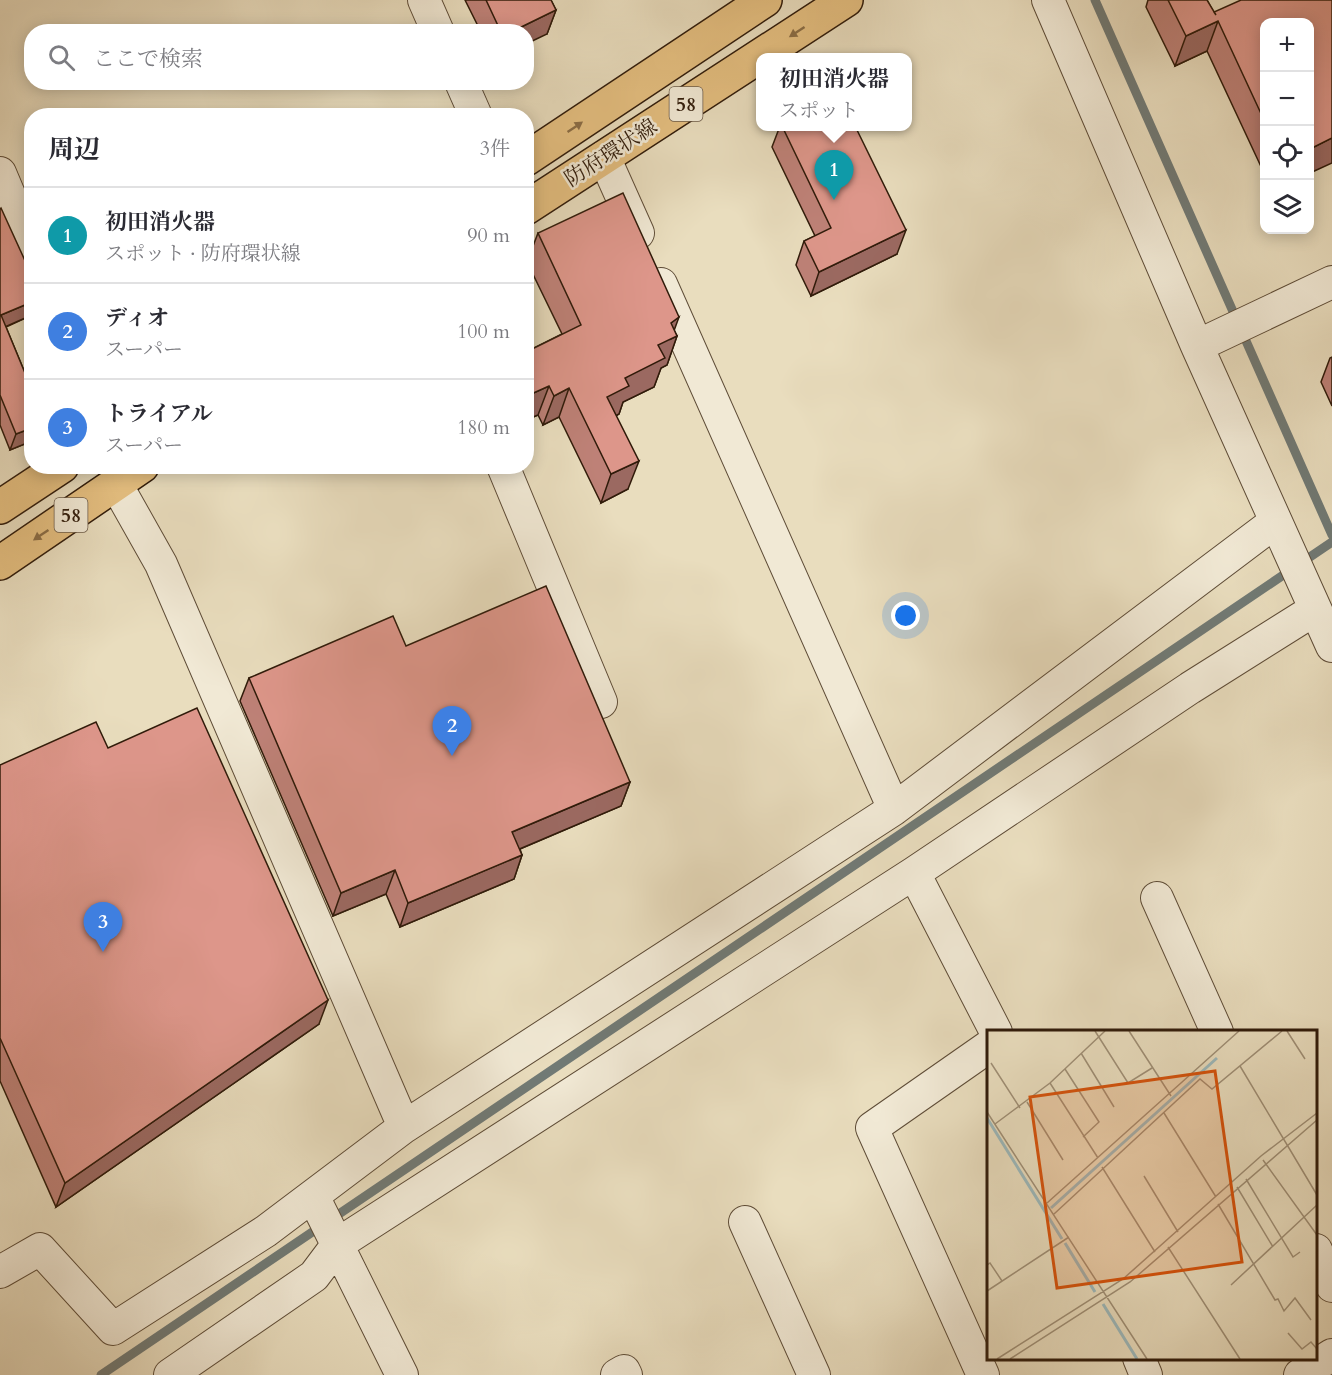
<!DOCTYPE html>
<html lang="ja">
<head>
<meta charset="utf-8">
<style>
	:root { --surface:#fff; --page:#f2f2f3; --text:#2b2b33; --muted:#7c7c81; --line:#e1e1e2; --accent:#1a73e8 }
	body { margin:0; font-family:Cardo,"Noto Serif JP",serif; background:var(--page); color:var(--text) }
	.controls { position:absolute; right:18px; top:18px; display:grid; overflow:hidden; border-radius:12px; box-shadow:0 3px 15px #0003 }
	.controls button { width:54px; height:54px; display:grid; place-items:center; padding:0; border:0; border-bottom:2px solid var(--line); background:var(--surface); color:var(--text); font:30px sans-serif }
	.you { position:absolute; left:906px; top:616px; width:21px; height:21px; margin:-15px; border:4px solid #fff; border-radius:50%; background:#1a73e8; box-shadow:0 0 0 9px #1a73e833 }
	.badge { display:grid; place-items:center; width:39px; height:39px; border-radius:50%; background:var(--accent); color:#fff; font-size:20px; font-weight:700 }
	.pin { position:absolute; translate:-50% -50px; filter:drop-shadow(0 2px 3px #0008) }
	.pin::after { content:''; position:absolute; top:32px; width:21px; height:18px; background:inherit; clip-path:polygon(0 0,100% 0,50% 100%) }
	.popup { position:absolute; left:756px; top:53px; width:156px; height:78px; box-sizing:border-box; display:grid; place-content:center; border-radius:12px; background:var(--surface); filter:drop-shadow(0 2px 4px #0005); font-size:20px; white-space:nowrap; color:var(--muted) }
	.popup b { font-size:22px; color:var(--text) }
	.popup::after { content:''; position:absolute; left:50%; top:100%; margin-left:-12px; border:12px solid transparent; border-top-color:var(--surface) }
	.list { margin:0; padding:0; list-style:none }
	h2 { display:flex; justify-content:space-between; align-items:center; height:78px; margin:0; padding:0 24px; font-size:26px }
	h2 small { font-size:20px; font-weight:400; color:var(--muted) }
	.list li { display:grid; grid-template-columns:39px 1fr auto; gap:18px; align-items:center; box-sizing:border-box; height:96px; padding:0 24px; border-top:2px solid var(--line) }
	.list b { display:block; font-size:22px; white-space:nowrap }
	.list p { margin:0; font-size:20px; white-space:nowrap; color:var(--muted) }
	.list em { font-size:20px; font-style:normal; color:var(--muted) }
	.icon { flex:none; width:33px; height:33px; fill:none; stroke:currentColor; stroke-width:2; stroke-linecap:round; stroke-linejoin:round }
	.map { position:relative; flex:none; width:1332px; height:1375px; overflow:hidden }
	.search { position:absolute; background:var(--surface); box-shadow:0 3px 15px #0003; left:24px; top:24px; width:510px; height:66px; display:flex; align-items:center; gap:15px; box-sizing:border-box; padding:0 21px; border-radius:24px; color:var(--muted); font-size:22px }
	.panel { position:absolute; background:var(--surface); box-shadow:0 3px 15px #0003; left:24px; top:108px; width:510px; height:366px; border-radius:24px }
	.map>svg:first-child { display:block }
	.lines { fill:none; stroke-linecap:round; stroke-linejoin:round }
	.stream { stroke:#717a75; stroke-width:9 }
	.minor-casing { stroke:#5e4c37; stroke-width:34 }
	.primary-casing { stroke:#301b0a; stroke-width:36 }
	.minor { stroke:#f1e9d5; stroke-width:32 }
	.primary { stroke:#e4be7f; stroke-width:33 }
	.wall { fill:#be8177; stroke:#301b0a; stroke-width:1.5 }
	.shaded-wall { fill:#9b6961; stroke:#301b0a; stroke-width:1.5 }
	.building { fill:#dd968a; stroke:#301b0a; stroke-width:1.5 }
	.oneway { fill:#8a6c44 }
	.labels { text-anchor:middle; dominant-baseline:central; stroke-width:5; stroke-linejoin:round; paint-order:stroke }
	.shield { fill:#f1e9d5; stroke:#6a5947; stroke-width:1.5 }
	.shield-label { font-size:20px; font-weight:bold; fill:#301b0a }
	.street-label { font-size:21px; fill:#301b0a; stroke:#f1e9d5 }
	.inset-river { fill:none; stroke:#9cb9bc; stroke-width:3 }
	.inset-road { fill:none; stroke:#9f8f76; stroke-width:1.5 }
	.view { fill:#d6530c; fill-opacity:0.15; stroke:#d6530c; stroke-width:3 }
	.inset-edge { fill:none; stroke:#301b0a; stroke-width:3 }
</style>
</head>
<body>
<div class="map">
<svg width="1332" height="1375" viewBox="0 0 1332 1375">
	<rect width="100%" height="100%" fill="#e9ddbe"/>
	<filter id="stains"><feTurbulence type="fractalNoise" baseFrequency=".00333" numOctaves="4"/><feColorMatrix values="0 0 0 0 .2 0 0 0 0 .09 0 0 0 0 .02 0 0 0 .5 -.17"/></filter>
	<radialGradient id="worn" r=".72"><stop offset=".6" stop-color="#630" stop-opacity="0"/><stop offset="1" stop-color="#630" stop-opacity=".3"/></radialGradient>
	<g class="lines">
		<path class="stream" d="M 1095,0 L 1332,535
			M 101,1375 L 1332,542"/>
		<defs>
			<path id="minor" d="M 424,0 L 438,32
				M 1048,0 L 1197,346 L 1332,646
				M 461,82 L 476,116
				M 604,157 L 638,233
				M 0,173 L 32,249
				M 661,284 L 894,809
				M 1197,346 L 1332,282
				M 503,466 L 601,702
				M 116,484 L 161,564 L 404,1127
				M 914,873 L 996,1032
				M 1157,898 L 1217,1032
				M 314,1198 L 402,1375
				M 745,1222 L 814,1375
				M 1316,1250 L 1332,1286
				M 0,1272 L 40,1249 L 113,1329 L 266,1231 L 404,1127 L 894,809 L 1275,522
				M 1139,1358 L 1146,1375
				M 170,1375 L 314,1276 L 338,1244 L 914,873 L 1190,688 L 1314,610
				M 617,1375 L 624,1371 L 626,1375
				M 983,1375 L 872,1128 L 988,1047
				M 1300,1375 L 1332,1355"/>
			<path id="primary" d="M 526,159 L 765,0
				M 526,208 L 846,0
				M 0,507 L 62,466
				M 0,563 L 142,466"/>
		</defs>
		<use href="#minor" class="minor-casing"/>
		<use href="#primary" class="primary-casing"/>
		<use href="#minor" class="minor"/>
		<use href="#primary" class="primary"/>
	</g>
	<path class="wall" d="M 465,0 L 551,0 L 556,10 L 547,34 L 526,32 L 481,32 Z
		M 1148,0 L 1207,0 L 1214,13 L 1264,22 L 1264,173 L 1207,51 L 1175,66 L 1146,7 Z
		M 780,126 L 855,126 L 897,254 L 811,296 L 796,265 L 804,241 L 815,236 L 772,147 Z
		M 0,209 L 32,315 L 6,327 L 32,390 L 32,441 L 10,450 L 0,425 Z
		M 538,233 L 674,330 L 677,336 L 667,365 L 661,368 L 654,387 L 623,402 L 619,414 L 616,416 L 628,489 L 601,503 L 559,417 L 543,425 L 538,415 L 526,420 L 526,352 L 562,334 L 527,262 Z
		M 1332,357 L 1332,406 L 1321,382 L 1330,358 Z
		M 406,646 L 630,782 L 621,806 L 520,849 L 522,855 L 514,879 L 400,927 L 386,894 L 333,916 L 240,701 L 249,678 Z
		M 108,748 L 319,1024 L 56,1207 L 0,1081 L 0,765 Z"/>
	<path class="shaded-wall" d="M 556,10 L 547,34 L 526,44 L 526,32 L 511,32 Z
		M 1218,21 L 1207,51 L 1175,66 L 1186,36 Z
		M 1332,138 L 1332,163 L 1310,173 L 1310,149 Z
		M 906,230 L 897,254 L 811,296 L 819,272 Z
		M 32,302 L 32,315 L 0,329 L 1,315 Z
		M 679,317 L 671,339 L 677,336 L 667,365 L 661,368 L 654,387 L 623,402 L 619,414 L 597,426 L 607,397 L 658,345 L 671,323 Z
		M 549,386 L 538,415 L 526,420 L 526,403 L 529,395 Z
		M 569,388 L 559,417 L 543,425 L 554,396 Z
		M 32,428 L 32,441 L 10,450 L 16,434 Z
		M 639,461 L 628,489 L 601,503 L 611,474 Z
		M 630,782 L 621,806 L 503,856 L 512,832 Z
		M 522,855 L 514,879 L 400,927 L 408,903 Z
		M 395,870 L 386,894 L 333,916 L 341,893 Z
		M 328,1000 L 319,1024 L 56,1207 L 65,1183 Z"/>
	<path class="building" d="M 486,0 L 551,0 L 556,10 L 511,32 L 501,32 Z
		M 1168,0 L 1207,0 L 1216,15 L 1214,12 L 1241,0 L 1332,0 L 1332,138 L 1310,149 L 1310,22 L 1264,22 L 1264,120 L 1218,21 L 1186,36 Z
		M 782,126 L 855,126 L 906,230 L 819,272 L 804,241 L 831,228 Z
		M 623,193 L 679,317 L 671,323 L 677,336 L 658,345 L 665,358 L 625,378 L 629,386 L 607,397 L 639,461 L 611,474 L 569,388 L 554,396 L 549,386 L 529,395 L 526,389 L 526,352 L 581,325 L 538,233 Z
		M 1,208 L 27,265 L 31,264 L 32,265 L 32,302 L 1,315 L 32,390 L 32,428 L 16,434 L 0,395 L 0,209 Z
		M 546,586 L 630,782 L 512,832 L 522,855 L 408,903 L 395,870 L 341,893 L 249,678 L 393,616 L 406,646 Z
		M 197,708 L 328,1000 L 65,1183 L 0,1038 L 0,765 L 96,722 L 108,748 Z"/>
	<defs><path id="oneway-solid" d="M-6-.8H1V-3.2L6.5 0L1 3.2V.8H-6Z" transform="scale(1.5)"/></defs>
	<g class="oneway">
		<use href="#oneway-solid" transform="translate(797 32) rotate(147)"/>
		<use href="#oneway-solid" transform="translate(575 127) rotate(-34)"/>
		<use href="#oneway-solid" transform="translate(41 535) rotate(146)"/>
	</g>
	<g class="labels">
		<g class="shield">
			<rect x="669.5" y="87" width="33" height="34" rx="4.5"/>
			<rect x="54.5" y="498" width="33" height="34" rx="4.5"/>
		</g>
		<g class="shield-label">
			<text x="686" y="104">58</text>
			<text x="71" y="515">58</text>
		</g>
		<g class="street-label">
			<text transform="translate(611 153) rotate(-33)">防府環状線</text>
		</g>
	</g>
	<g transform="translate(987 1030)">
		<rect width="330" height="330" fill="#e9ddbe"/>
		<path class="inset-river" d="M 0,88 L 75,209M 64,178 L 230,28M 78,213 L 108,262M 116,274 L 150,329"/>
		<path class="inset-road" d="M 108,1 L 141,53 L 165,38M 142,1 L 184,66M 300,1 L 318,29M 94,23 L 127,77M 4,33 L 33,78M 253,36 L 330,165M 78,39 L 112,92 L 96,107M 63,53 L 111,128M 40,72 L 76,130M 0,82 L 160,329M 177,83 L 229,167M 8,94 L 63,53 L 118,1M 276,130 L 330,205M 115,137 L 168,222M 157,146 L 191,202M 259,149 L 306,227 L 313,222M 250,157 L 286,217M 60,173 L 252,1M 231,174 L 288,270 L 291,269 L 297,281 L 308,268 L 324,290M 67,184 L 213,49 L 225,59 L 295,1M 181,217 L 253,329M 0,235 L 3,233 L 15,251M 244,255 L 330,175M 0,261 L 82,207M 301,303 L 315,319 L 324,312 L 330,319M 10,329 L 136,249 L 274,126 L 330,83M 23,329 L 143,252 L 330,90"/>
		<path class="view" d="M 228,41 L 255,232 L 70,258 L 43,67 Z"/>
		<rect width="330" height="330" class="inset-edge"/>
	</g>
	<rect width="100%" height="100%" filter="url(#stains)"/>
	<rect width="100%" height="100%" fill="url(#worn)"/>
</svg>
<div class="controls">
<button>+</button>
<button>−</button>
<button><svg class="icon" aria-label="locate" viewBox="0 0 24 24"><circle cx="12" cy="12" r="6"/><path d="M12 2v4M12 18v4M2 12h4M18 12h4"/></svg></button>
<button><svg class="icon" aria-label="layers" viewBox="0 0 24 24"><path d="M12 4l9 5-9 5-9-5zM3 14l9 5 9-5"/></svg></button>
</div>
<div class="you"></div>
<div class="pin badge" style="left:834px;top:200px;background:#0f9aa8">1</div>
<div class="popup"><b>初田消火器</b>スポット</div>
<div class="pin badge" style="left:452px;top:756px;background:#3f7fe0">2</div>
<div class="pin badge" style="left:103px;top:952px;background:#3f7fe0">3</div>
<div class="search"><svg class="icon" aria-label="search" viewBox="0 0 24 24"><circle cx="10" cy="10" r="6"/><path d="M15 15l6 6"/></svg>ここで検索</div>
<section class="panel">
<h2>周辺<small>3件</small></h2>
<ul class="list">
<li><span class="badge" style="background:#0f9aa8">1</span><div><b>初田消火器</b><p>スポット · 防府環状線</p></div><em>90 m</em></li>
<li><span class="badge" style="background:#3f7fe0">2</span><div><b>ディオ</b><p>スーパー</p></div><em>100 m</em></li>
<li><span class="badge" style="background:#3f7fe0">3</span><div><b>トライアル</b><p>スーパー</p></div><em>180 m</em></li>
</ul>
</section>
</div>
</body>
</html>
